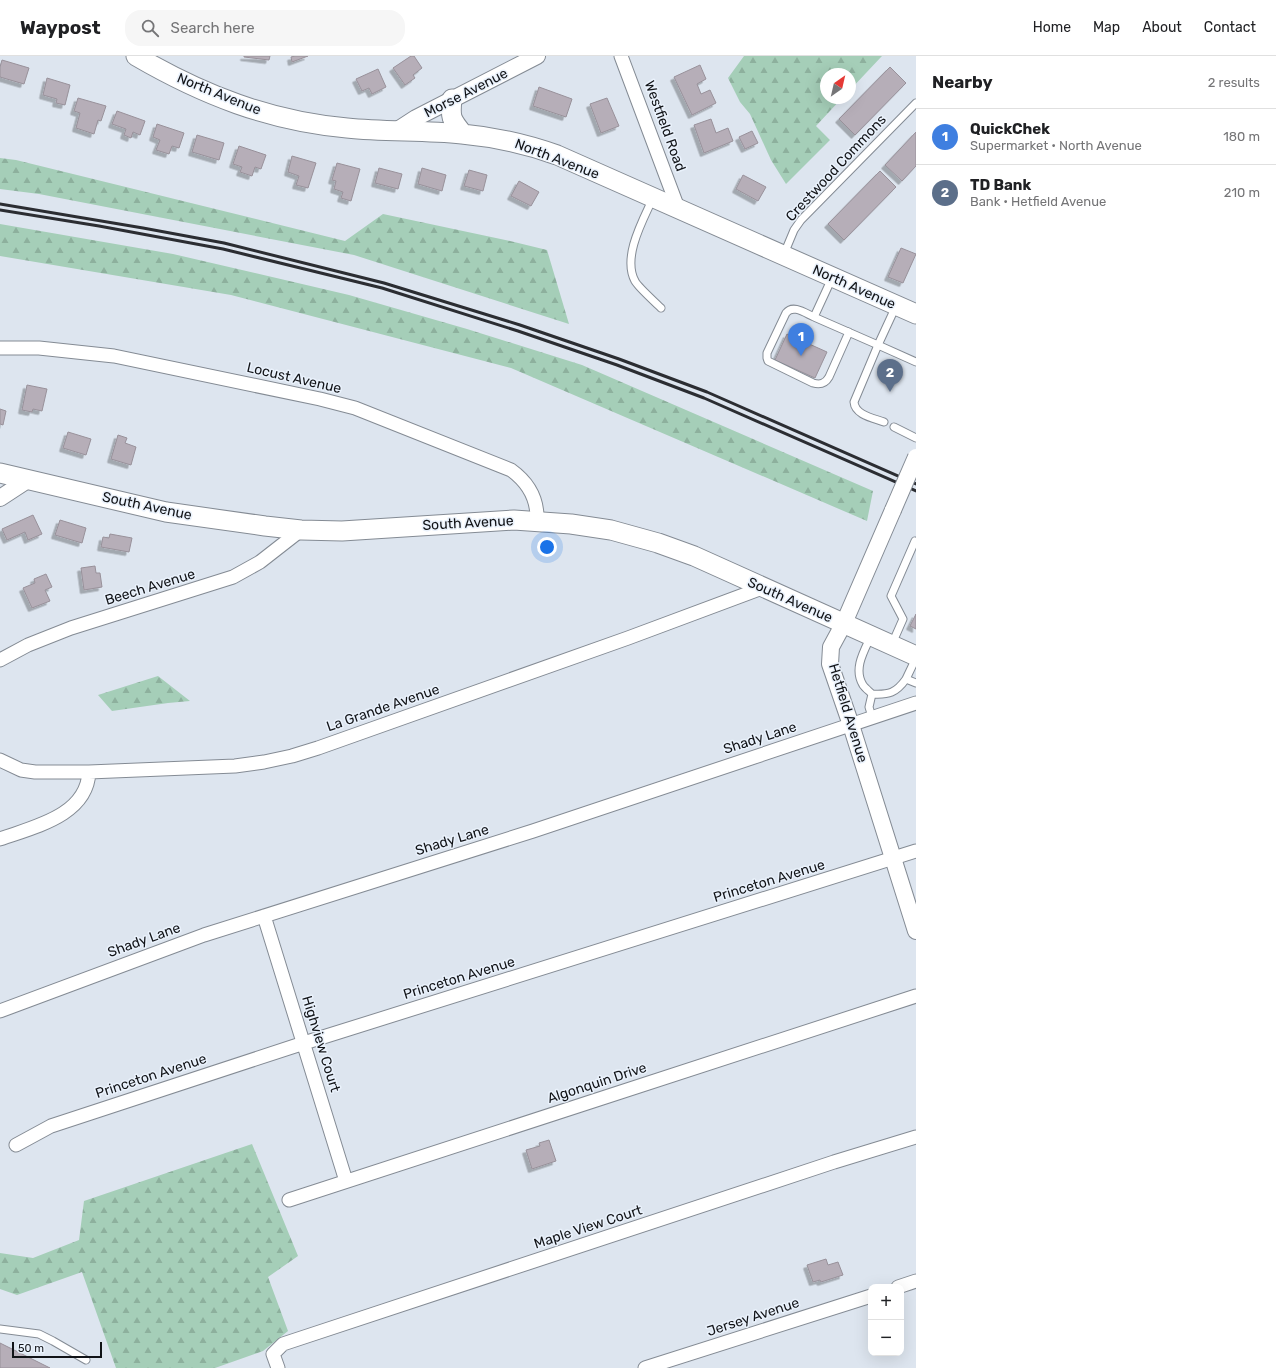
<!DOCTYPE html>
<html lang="en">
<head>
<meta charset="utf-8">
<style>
	:root { --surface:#fff; --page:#f6f6f6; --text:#202124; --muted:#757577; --line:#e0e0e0; --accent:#5457ce }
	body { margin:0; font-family:Rubik,sans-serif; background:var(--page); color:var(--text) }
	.controls { position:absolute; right:12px; bottom:12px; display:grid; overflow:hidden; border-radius:8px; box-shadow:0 4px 16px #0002 }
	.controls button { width:36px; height:36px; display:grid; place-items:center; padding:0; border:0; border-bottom:1px solid var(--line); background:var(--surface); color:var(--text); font:20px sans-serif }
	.compass { position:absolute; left:820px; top:12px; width:36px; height:36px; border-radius:50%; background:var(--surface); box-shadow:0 4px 16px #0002; rotate:34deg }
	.scale { position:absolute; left:12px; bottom:10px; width:90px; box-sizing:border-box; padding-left:4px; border:2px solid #111317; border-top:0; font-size:11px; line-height:14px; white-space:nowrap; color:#111317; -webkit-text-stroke:3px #eaf2fc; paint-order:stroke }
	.you { position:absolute; left:547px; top:491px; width:14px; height:14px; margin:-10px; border:3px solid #fff; border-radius:50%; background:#1a73e8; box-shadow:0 0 0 6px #1a73e833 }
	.badge { display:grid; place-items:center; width:26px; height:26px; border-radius:50%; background:var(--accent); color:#fff; font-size:13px; font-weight:700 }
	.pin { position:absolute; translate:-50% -33px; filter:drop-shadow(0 1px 2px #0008) }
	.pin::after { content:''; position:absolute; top:21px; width:14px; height:12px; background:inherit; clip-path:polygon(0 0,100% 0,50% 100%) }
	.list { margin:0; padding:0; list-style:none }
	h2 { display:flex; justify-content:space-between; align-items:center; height:52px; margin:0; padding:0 16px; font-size:17px }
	h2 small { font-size:13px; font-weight:400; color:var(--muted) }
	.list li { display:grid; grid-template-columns:26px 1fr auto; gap:12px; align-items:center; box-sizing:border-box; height:56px; padding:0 16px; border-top:1px solid var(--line) }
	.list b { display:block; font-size:15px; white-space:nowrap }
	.list p { margin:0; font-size:13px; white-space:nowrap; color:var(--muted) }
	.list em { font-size:13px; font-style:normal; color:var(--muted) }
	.icon { flex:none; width:22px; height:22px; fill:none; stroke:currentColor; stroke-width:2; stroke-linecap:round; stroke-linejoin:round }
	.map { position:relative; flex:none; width:916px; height:1312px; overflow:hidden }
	header { display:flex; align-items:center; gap:24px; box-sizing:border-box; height:56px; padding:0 20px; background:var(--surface); border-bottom:1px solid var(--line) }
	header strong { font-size:19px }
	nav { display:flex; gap:22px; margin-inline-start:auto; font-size:14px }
	.search { width:280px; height:36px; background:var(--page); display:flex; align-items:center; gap:10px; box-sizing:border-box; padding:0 14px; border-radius:16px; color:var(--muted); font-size:15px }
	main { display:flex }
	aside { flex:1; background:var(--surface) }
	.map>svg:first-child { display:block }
	.forest { fill:url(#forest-firs) }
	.building { fill:#b6aeb8; stroke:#98919a; filter:url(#shadow) }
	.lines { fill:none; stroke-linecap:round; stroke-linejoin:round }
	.service-casing { stroke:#848b94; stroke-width:9 }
	.minor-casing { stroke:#848b94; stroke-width:15 }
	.tertiary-casing { stroke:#848b94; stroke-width:18 }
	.secondary-casing { stroke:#848b94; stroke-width:21 }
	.service { stroke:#fff; stroke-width:7 }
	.minor { stroke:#fff; stroke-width:13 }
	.tertiary { stroke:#fff; stroke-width:16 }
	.secondary { stroke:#fff; stroke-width:19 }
	.rail { stroke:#2b2d32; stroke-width:3 }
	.tertiary-bridge-casing { stroke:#848b94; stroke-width:18; stroke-linecap:butt }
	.tertiary-bridge { stroke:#fff; stroke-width:16 }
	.labels { text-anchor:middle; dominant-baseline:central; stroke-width:3; stroke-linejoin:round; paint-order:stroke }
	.street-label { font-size:14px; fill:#111317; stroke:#eaf2fc }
</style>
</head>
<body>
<header>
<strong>Waypost</strong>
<div class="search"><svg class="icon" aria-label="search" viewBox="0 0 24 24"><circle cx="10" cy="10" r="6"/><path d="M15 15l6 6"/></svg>Search here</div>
<nav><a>Home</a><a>Map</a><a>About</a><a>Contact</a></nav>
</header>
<main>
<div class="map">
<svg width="916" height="1312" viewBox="0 0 916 1312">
	<defs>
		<pattern id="forest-firs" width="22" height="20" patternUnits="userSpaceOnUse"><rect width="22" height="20" fill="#a5ceb8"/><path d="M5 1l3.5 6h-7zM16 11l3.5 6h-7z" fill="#8db09d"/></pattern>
		<filter id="shadow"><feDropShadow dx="-3.5" dy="3.5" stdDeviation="0" flood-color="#0004"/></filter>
	</defs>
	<rect width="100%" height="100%" fill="#dde5ef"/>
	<path class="forest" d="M 744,0 L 882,0 L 850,34 L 850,18 L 826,18 L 826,42 L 842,42 L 816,70 L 830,84 L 786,128 L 771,104 L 750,58 L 740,46 L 728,22 Z
		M 0,102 L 16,104 L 345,185 L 383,158 L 510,185 L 547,194 L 569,268 L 354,199 L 39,138 L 0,133 Z
		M 0,168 L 173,198 L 349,239 L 467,273 L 582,309 L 873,435 L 867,465 L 511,312 L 231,239 L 0,200 Z
		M 158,620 L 190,645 L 168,647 L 112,655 L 98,639 Z
		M 252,1088 L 298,1200 L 268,1221 L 288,1275 L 263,1295 L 215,1312 L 116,1312 L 82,1216 L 17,1239 L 0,1233 L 0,1197 L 33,1202 L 79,1184 L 84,1145 Z"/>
	<path class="building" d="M 244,0 L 270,0 L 269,4 L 244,1 Z
		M 295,0 L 308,0 L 292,6 L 291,1 Z
		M 411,0 L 414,0 L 422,12 L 413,19 L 415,22 L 405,29 L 393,12 Z
		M 2,4 L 29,12 L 24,28 L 0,21 L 0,11 Z
		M 700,9 L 706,23 L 697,28 L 701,38 L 710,34 L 716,47 L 692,59 L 674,21 Z
		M 890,11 L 906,27 L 855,79 L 839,63 Z
		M 378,13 L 386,31 L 372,38 L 369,32 L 362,35 L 356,23 Z
		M 47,22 L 70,29 L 65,49 L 56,47 L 57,43 L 43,39 Z
		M 539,31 L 572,43 L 566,61 L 533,50 Z
		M 78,42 L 106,50 L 101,65 L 98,64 L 94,78 L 76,72 L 80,57 L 74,55 Z
		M 607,42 L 619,70 L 601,77 L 590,48 Z
		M 117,55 L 145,65 L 140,79 L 133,76 L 131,82 L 124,79 L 126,73 L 112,68 Z
		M 711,63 L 716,77 L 728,72 L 733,85 L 704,97 L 694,69 Z
		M 157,68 L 184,77 L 179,92 L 172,90 L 169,98 L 156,94 L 160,84 L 153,81 Z
		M 752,75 L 758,87 L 745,93 L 739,81 Z
		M 916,76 L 916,110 L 902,125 L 885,109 Z
		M 197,79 L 224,87 L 219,104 L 192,96 Z
		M 239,90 L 266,99 L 261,113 L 255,111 L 252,120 L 240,116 L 242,111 L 233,108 Z
		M 292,100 L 316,107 L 308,132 L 296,129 L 299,120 L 288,116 Z
		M 337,107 L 360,113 L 351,145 L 341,142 L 343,136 L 334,133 L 336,125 L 332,124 Z
		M 379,112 L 402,118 L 398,133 L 375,127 Z
		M 422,112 L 446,119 L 442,135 L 418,128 Z
		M 469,114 L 487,119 L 483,135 L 464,130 Z
		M 880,115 L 896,131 L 844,184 L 828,168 Z
		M 743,119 L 766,131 L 758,145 L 736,133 Z
		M 519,125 L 539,136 L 531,150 L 511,140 Z
		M 901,192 L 916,198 L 903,227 L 888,221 Z
		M 787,278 L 799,284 L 801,281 L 808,284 L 807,287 L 827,296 L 815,322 L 775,304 Z
		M 27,329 L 47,333 L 42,355 L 33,353 L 32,356 L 22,354 Z
		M 0,353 L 6,355 L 3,369 L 0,368 Z
		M 68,376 L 91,383 L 86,399 L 63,392 Z
		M 118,379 L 127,382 L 125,387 L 136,391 L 131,409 L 111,403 Z
		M 33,459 L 42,478 L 28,484 L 25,476 L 7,484 L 2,473 Z
		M 60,464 L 86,472 L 82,487 L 55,479 Z
		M 110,478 L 132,482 L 129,496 L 101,491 L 103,481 L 109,482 Z
		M 95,510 L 96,517 L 100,517 L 102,531 L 84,534 L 81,512 Z
		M 46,518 L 52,531 L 45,534 L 50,545 L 32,552 L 23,532 L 35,527 L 34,523 Z
		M 916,558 L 916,573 L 910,570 Z
		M 549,1084 L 556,1105 L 532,1113 L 526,1094 L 540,1090 L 539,1087 Z
		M 826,1203 L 828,1209 L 838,1206 L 843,1219 L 821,1226 L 820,1224 L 813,1226 L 807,1209 Z
		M 0,1287 L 50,1312 L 0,1312 Z"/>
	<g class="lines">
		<defs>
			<path id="service" d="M 653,142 C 643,164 622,201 635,225 C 638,231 655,246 661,252
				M 784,198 L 794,174 L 801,164 L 916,47
				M 832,222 L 814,261 L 878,289 L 896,250
				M 814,261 C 805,257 793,248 786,257 L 767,297 L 767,302 L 768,305 L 813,327 C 820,329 825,328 829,321 L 849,276
				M 884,366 C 873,362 855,359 854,346 L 878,289 L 916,306
				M 894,371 L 916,382
				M 871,580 C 864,595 853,613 863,629 C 865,632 869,635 872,638 C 889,639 896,637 906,623 L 916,627
				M 892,588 L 903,563 L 891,540 L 915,485 L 916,486
				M 906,623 L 916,602
				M 872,661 L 869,651 L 872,638
				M 0,1273 L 39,1278 L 53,1285 L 86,1304"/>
			<path id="minor" d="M 621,0 L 678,152
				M 0,292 L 39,292 L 114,300 L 320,343 L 355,352 L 511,414 C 529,427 538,443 537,465
				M 0,604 L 28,589 L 71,572 L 233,521 L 260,506 L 301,474
				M 0,704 L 21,714 L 35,716 L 89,716 L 235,710 L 264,706 L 292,700 L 318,692 L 628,582 L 762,532
				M 0,783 C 33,771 87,760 89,716
				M 264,860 L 346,1125
				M 0,955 L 204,879 L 533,775 L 916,647
				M 16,1089 L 51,1070 L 304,987 L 916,795
				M 289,1144 L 916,940
				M 898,1231 L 916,1225
				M 278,1312 L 273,1298 L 283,1288 L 834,1106 L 916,1081
				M 645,1312 L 871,1240"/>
			<path id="tertiary" d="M 396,75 L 416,62 L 537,0
				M 0,442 L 29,423
				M 893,454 L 844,567 L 831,591 L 830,608 L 851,669 L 916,875"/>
			<path id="secondary" d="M 136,0 C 203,39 269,65 347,72 C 385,76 424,74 462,78 C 495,81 526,88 557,99 L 916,258
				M 452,43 C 450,62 451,63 463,78
				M 0,417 L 166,456 L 265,470 L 301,474 L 342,475 L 514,464 L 571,468 L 611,474 L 658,487 L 694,500 L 916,600"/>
		</defs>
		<use href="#service" class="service-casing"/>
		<use href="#minor" class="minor-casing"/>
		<use href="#tertiary" class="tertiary-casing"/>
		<use href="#secondary" class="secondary-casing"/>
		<use href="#service" class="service"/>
		<use href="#minor" class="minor"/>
		<use href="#tertiary" class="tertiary"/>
		<use href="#secondary" class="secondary"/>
		<path class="rail" d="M 0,148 L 143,172 L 224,187 L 384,227 L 520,269 L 619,303 L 707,336 L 916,428
			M 0,154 L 99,170 L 223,193 L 382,232 L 518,275 L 617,309 L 704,342 L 916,435"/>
		<defs>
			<path id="tertiary-bridge" d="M 893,454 L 916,401"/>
		</defs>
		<use href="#tertiary-bridge" class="tertiary-bridge-casing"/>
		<use href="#tertiary-bridge" class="tertiary-bridge"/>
	</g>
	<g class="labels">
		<g class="street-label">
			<text transform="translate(466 37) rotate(-27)">Morse Avenue</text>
			<text transform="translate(219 38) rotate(22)">North Avenue</text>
			<text transform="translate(665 70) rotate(70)">Westfield Road</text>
			<text transform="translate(557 103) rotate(21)">North Avenue</text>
			<text transform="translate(836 112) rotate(-47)">Crestwood Commons</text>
			<text transform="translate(854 231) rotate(24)">North Avenue</text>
			<text transform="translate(294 322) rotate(13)">Locust Avenue</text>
			<text transform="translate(147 450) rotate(12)">South Avenue</text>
			<text transform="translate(468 467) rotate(-3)">South Avenue</text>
			<text transform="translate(150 531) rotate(-17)">Beech Avenue</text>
			<text transform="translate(790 544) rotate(24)">South Avenue</text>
			<text transform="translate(383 652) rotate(-19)">La Grande Avenue</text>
			<text transform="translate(848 657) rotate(73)">Hetfield Avenue</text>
			<text transform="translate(760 682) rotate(-18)">Shady Lane</text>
			<text transform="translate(452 784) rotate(-17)">Shady Lane</text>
			<text transform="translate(769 825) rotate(-17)">Princeton Avenue</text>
			<text transform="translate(144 884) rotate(-20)">Shady Lane</text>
			<text transform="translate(459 922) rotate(-17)">Princeton Avenue</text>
			<text transform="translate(321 988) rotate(73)">Highview Court</text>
			<text transform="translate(151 1020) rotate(-18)">Princeton Avenue</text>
			<text transform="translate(597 1027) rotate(-18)">Algonquin Drive</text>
			<text transform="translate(588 1171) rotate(-18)">Maple View Court</text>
			<text transform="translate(753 1261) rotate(-18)">Jersey Avenue</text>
		</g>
	</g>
</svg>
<div class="controls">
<button>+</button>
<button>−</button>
</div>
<svg class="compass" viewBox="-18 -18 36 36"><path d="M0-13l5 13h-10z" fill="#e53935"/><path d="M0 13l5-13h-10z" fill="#757577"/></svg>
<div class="scale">50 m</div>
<div class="you"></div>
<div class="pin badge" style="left:801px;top:300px;background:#3f7fe0">1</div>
<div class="pin badge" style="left:890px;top:336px;background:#5c6f8a">2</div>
</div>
<aside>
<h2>Nearby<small>2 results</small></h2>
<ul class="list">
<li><span class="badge" style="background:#3f7fe0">1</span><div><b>QuickChek</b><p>Supermarket · North Avenue</p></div><em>180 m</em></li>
<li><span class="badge" style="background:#5c6f8a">2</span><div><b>TD Bank</b><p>Bank · Hetfield Avenue</p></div><em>210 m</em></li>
</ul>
</aside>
</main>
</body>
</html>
